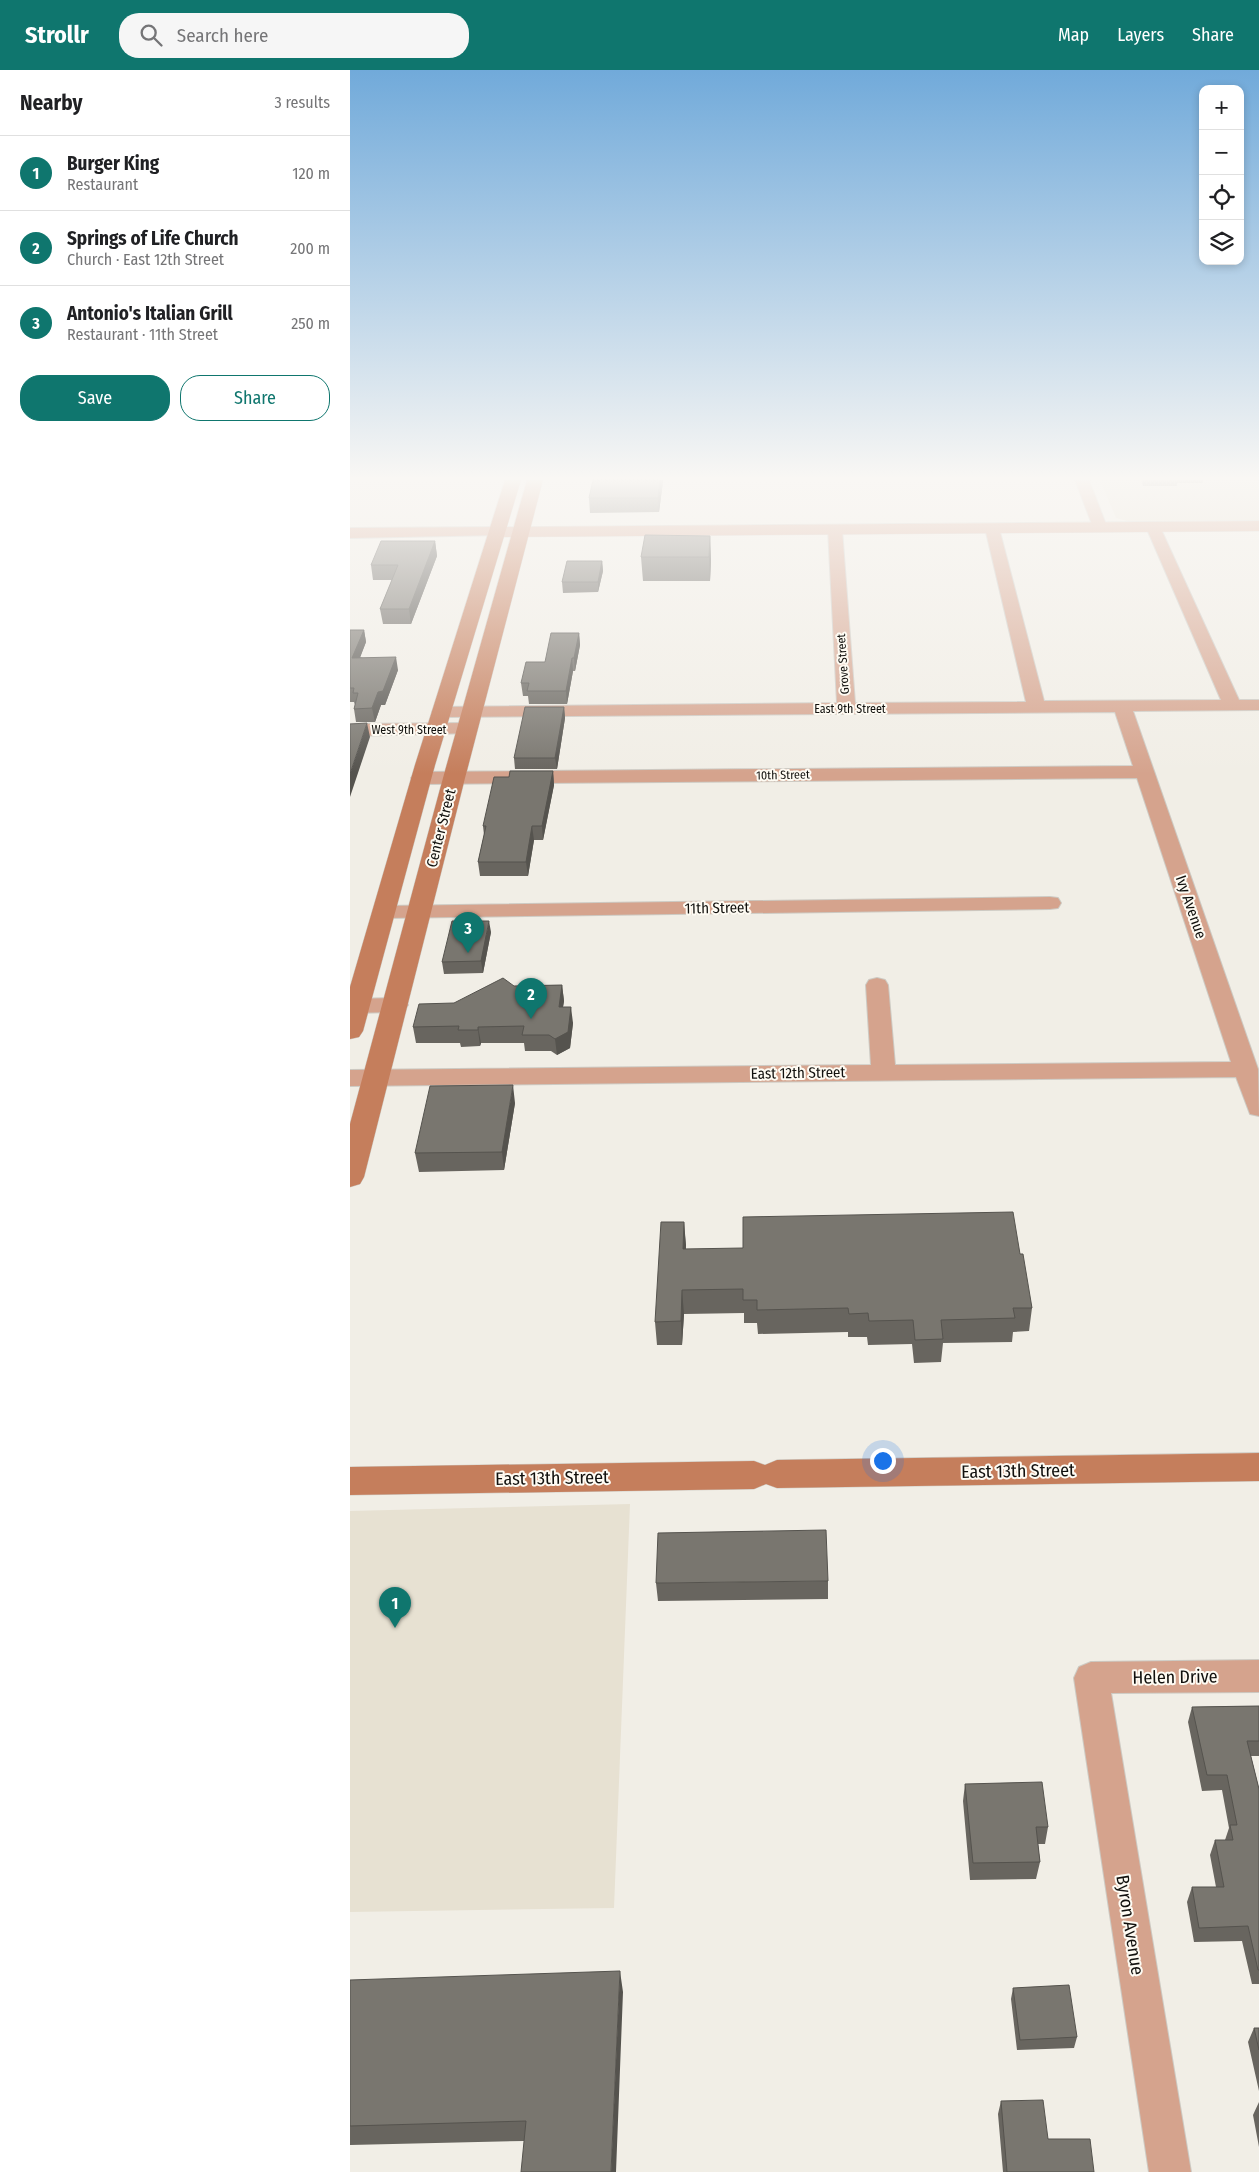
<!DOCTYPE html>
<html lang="en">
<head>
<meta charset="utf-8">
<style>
	:root { --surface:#fff; --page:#f6f6f6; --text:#202124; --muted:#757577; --line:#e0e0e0; --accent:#0f766e }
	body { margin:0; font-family:"Fira Sans Condensed",sans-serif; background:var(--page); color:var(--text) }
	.controls { position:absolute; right:15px; top:15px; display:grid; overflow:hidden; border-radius:10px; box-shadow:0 2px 8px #0003 }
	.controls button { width:45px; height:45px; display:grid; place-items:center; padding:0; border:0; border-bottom:1px solid var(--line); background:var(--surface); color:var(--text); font:25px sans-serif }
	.you { position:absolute; left:532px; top:1390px; width:18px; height:18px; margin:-12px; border:4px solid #fff; border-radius:50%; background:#1a73e8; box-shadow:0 0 0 8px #1a73e833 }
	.badge { display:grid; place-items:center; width:32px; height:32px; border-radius:50%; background:var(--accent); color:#fff; font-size:16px; font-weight:700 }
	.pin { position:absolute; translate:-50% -41px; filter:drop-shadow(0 1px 2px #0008) }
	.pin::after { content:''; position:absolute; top:26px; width:18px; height:15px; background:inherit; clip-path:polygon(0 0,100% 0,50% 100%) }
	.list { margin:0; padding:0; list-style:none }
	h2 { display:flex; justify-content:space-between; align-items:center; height:65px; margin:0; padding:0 20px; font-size:21px }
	h2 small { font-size:16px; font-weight:400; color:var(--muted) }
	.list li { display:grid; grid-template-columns:32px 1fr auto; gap:15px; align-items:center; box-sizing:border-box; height:75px; padding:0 20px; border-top:1px solid var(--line) }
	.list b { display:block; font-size:19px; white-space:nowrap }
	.list p { margin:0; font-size:16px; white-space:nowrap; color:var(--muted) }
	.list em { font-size:16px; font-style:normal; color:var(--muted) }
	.actions { display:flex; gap:10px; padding:15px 20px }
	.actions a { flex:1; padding:11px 0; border:1px solid var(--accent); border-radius:20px; text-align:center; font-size:18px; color:var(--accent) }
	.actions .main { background:var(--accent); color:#fff }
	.icon { flex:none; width:28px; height:28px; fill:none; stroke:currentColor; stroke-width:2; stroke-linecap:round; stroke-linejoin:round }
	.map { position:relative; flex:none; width:909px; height:2102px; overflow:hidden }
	header { display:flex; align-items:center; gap:30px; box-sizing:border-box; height:70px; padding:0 25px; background:var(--accent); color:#fff }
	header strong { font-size:24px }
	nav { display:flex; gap:28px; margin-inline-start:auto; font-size:18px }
	.search { width:350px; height:45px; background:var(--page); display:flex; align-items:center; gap:12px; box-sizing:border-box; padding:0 18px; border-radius:20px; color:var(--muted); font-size:19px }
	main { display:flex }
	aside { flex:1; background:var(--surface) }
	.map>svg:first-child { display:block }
	.built { fill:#e7e1d2 }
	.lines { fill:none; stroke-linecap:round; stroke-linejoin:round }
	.minor-casing { stroke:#cdcac3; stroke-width:2 }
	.tertiary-casing { stroke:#cdcac3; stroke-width:1 }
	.secondary-casing { stroke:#cdcac3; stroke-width:1 }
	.minor { fill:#d5a38d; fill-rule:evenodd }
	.tertiary { fill:#d5a38d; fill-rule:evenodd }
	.secondary { fill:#c57e5c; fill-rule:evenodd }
	.wall { fill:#68655f }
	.shaded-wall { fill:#55534e }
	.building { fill:#79766f; stroke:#55534e }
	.labels { text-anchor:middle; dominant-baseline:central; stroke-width:4; stroke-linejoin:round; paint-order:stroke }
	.far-street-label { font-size:12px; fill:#11100d; stroke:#fefbf3 }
	.street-label { font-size:15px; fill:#11100d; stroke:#fefbf3 }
	.near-street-label { font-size:18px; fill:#11100d; stroke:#fefbf3 }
</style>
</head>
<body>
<header>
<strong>Strollr</strong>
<div class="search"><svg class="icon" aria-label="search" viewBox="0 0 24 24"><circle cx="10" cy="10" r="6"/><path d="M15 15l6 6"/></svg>Search here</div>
<nav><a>Map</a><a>Layers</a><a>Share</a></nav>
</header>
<main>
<aside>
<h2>Nearby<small>3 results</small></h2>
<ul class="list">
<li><span class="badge">1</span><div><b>Burger King</b><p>Restaurant</p></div><em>120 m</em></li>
<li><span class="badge">2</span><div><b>Springs of Life Church</b><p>Church · East 12th Street</p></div><em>200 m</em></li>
<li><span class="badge">3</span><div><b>Antonio's Italian Grill</b><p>Restaurant · 11th Street</p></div><em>250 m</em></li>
</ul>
<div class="actions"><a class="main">Save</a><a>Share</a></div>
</aside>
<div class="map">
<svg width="909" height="2102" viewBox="0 0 909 2102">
	<rect width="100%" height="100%" fill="#f1eee6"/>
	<path class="built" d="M 750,410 L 909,410 L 909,450 L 777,451 L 766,448 Z
		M 280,1434 L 264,1838 L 0,1842 L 0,1441 Z"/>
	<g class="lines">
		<defs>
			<path id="minor" d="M 725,410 L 739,410 L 757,457 L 755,460 L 745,460 L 743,457 Z
				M 803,453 L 808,454 L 810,457 L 889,630 L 909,630 L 909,640 L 783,641 L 908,999 L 909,1046 L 900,1044 L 886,1007 L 0,1016 L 0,1000 L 521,995 L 516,915 L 519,910 L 527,908 L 535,910 L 538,915 L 545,995 L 881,992 L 787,708 L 71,714 L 64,712 L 61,708 L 64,704 L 71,702 L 783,696 L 765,642 L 91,647 L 85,646 L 82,642 L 85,638 L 91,637 L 487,633 L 478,459 L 480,456 L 490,456 L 492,459 L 505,633 L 676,632 L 635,458 L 637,455 L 647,455 L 649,458 L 694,631 L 871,630 L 796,457 L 798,454 Z
				M 147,457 L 152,459 L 155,462 L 152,465 L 0,468 L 0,458 Z
				M 117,653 L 123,655 L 126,659 L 123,663 L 0,666 L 0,654 Z
				M 700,827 L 708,828 L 711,833 L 708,838 L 700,839 L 35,848 L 27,847 L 24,842 L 27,837 L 35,836 Z
				M 46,928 L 54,930 L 58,935 L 54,940 L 46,942 L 0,943 L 0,929 Z
				M 909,1590 L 909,1622 L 761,1623 L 841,2102 L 799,2102 L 724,1608 L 729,1597 L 741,1592 Z"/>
			<path id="tertiary" d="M 909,451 L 909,461 L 147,467 L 141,466 L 139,462 L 141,458 L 147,457 Z"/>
			<path id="secondary" d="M 155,410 L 171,410 L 85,695 L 13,961 L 9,967 L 0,969 L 0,917 L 65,695 Z
				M 177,410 L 193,410 L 115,708 L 14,1107 L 10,1114 L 0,1117 L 0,1054 L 93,708 Z
				M 909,1383 L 909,1411 L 427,1418 L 416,1414 L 404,1419 L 0,1425 L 0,1397 L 404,1391 L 415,1395 L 427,1390 Z"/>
		</defs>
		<use href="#minor" class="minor-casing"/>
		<use href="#tertiary" class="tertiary-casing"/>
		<use href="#secondary" class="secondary-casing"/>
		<use href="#minor" class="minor"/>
		<use href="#tertiary" class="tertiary"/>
		<use href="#secondary" class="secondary"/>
	</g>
	<path class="wall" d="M 243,410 L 313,410 L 309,442 L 240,443 L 239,428 Z
		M 791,410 L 853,410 L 853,413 L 827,413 L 827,416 L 793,416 Z
		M 360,466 L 361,490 L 360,511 L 293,511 L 291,487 Z
		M 85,471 L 87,486 L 61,554 L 33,554 L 30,539 L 42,510 L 23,510 L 21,495 Z
		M 252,491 L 253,501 L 248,522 L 213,523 L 212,512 Z
		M 0,560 L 14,560 L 16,572 L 10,587 L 48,600 L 35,635 L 31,635 L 25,652 L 6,652 L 4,639 L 5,635 L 4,632 L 0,632 Z
		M 229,563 L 230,575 L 225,601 L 223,601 L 217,634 L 179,634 L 178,626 L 173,626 L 171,613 Z
		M 214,637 L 215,648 L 207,699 L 165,699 L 164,688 Z
		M 203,701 L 204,715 L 193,770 L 184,770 L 178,806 L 130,806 L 128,792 L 134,765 L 133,756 L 159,707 Z
		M 141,862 L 133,903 L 94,904 L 92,892 Z
		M 212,915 L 214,931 L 213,937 L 223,953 L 220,978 L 207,985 L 201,981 L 175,981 L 174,973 L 131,973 L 130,976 L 111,977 L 110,973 L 66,973 L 63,957 L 164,916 Z
		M 165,1033 L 154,1100 L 69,1102 L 65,1083 Z
		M 334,1152 L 336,1179 L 670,1184 L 682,1238 L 679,1261 L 663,1262 L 662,1272 L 593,1273 L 591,1292 L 564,1293 L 562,1274 L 518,1275 L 517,1267 L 498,1267 L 498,1262 L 408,1264 L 407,1253 L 394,1253 L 394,1243 L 334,1244 L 332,1275 L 307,1275 L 305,1252 Z
		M 478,1511 L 478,1529 L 308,1531 L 306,1513 Z
		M 909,1636 L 909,1686 L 901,1686 L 909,1719 L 909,1914 L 902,1914 L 892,1871 L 844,1872 L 837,1832 L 842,1817 L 866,1817 L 860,1785 L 865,1770 L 875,1770 L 879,1758 L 872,1720 L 852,1721 L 838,1652 L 842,1637 Z
		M 615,1714 L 698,1757 L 695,1774 L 688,1774 L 690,1792 L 686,1809 L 620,1810 L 613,1731 Z
		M 0,1910 L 273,1922 L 174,2071 L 0,2075 Z
		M 663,1918 L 727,1967 L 724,1978 L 667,1980 L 661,1929 Z
		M 904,1958 L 909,1958 L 909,2021 L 898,1972 Z
		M 651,2031 L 698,2069 L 744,2102 L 653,2102 L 648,2044 Z
		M 909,2032 L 909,2077 L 903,2045 Z"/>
	<path class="shaded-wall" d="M 310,410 L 313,410 L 313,412 L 309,442 L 308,428 Z
		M 360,466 L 361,490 L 360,511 L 359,487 Z
		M 85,471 L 87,486 L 61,554 L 59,539 Z
		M 252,491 L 253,501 L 248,522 L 248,512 Z
		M 14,560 L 16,572 L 5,601 L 2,588 Z
		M 229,563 L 230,575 L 225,601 L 224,588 Z
		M 46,587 L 48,600 L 35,635 L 31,635 L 25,652 L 22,638 L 28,622 Z
		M 222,588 L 223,601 L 217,634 L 216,621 Z
		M 214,637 L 215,648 L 207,699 L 205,688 Z
		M 17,653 L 20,667 L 0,727 L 0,704 Z
		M 203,701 L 204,715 L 193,770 L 192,756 Z
		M 182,756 L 184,770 L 178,806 L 176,792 Z
		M 139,851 L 141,862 L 133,903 L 131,891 Z
		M 212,915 L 214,931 L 210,954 L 209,937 Z
		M 221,937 L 223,953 L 220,978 L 207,985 L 205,969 Z
		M 128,957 L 131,973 L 130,976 L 128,960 Z
		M 163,1015 L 165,1033 L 154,1100 L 152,1082 Z
		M 334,1152 L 336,1175 L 335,1202 L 333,1179 Z
		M 332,1220 L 334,1244 L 332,1275 L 331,1251 Z
		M 270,1901 L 273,1922 L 266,2102 L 261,2102 Z"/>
	<path class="building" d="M 243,410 L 310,410 L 308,428 L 239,428 Z
		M 295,465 L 360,466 L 359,487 L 291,487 Z
		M 31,471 L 85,471 L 59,539 L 30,539 L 48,495 L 21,495 Z
		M 217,491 L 252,491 L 248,512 L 212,512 Z
		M 0,560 L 14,560 L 2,588 L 46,587 L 33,621 L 28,622 L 22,638 L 4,639 L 8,623 L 3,623 L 4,618 L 0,618 Z
		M 201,563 L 229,563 L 224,588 L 222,588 L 216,621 L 177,621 L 179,613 L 171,613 L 176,592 L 195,592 Z
		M 175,637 L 214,637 L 205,688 L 164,688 Z
		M 17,653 L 0,704 L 0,654 Z
		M 160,701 L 203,701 L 192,756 L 182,756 L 176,792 L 128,792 L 136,756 L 133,756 L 144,707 L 159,707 Z
		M 102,851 L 139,851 L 131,891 L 92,892 Z
		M 153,908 L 164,916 L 212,915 L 209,937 L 221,937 L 218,962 L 205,969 L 199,965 L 172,965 L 174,956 L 128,957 L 128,960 L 108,960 L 109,956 L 63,957 L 69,934 L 104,933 Z
		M 163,1015 L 152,1082 L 65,1083 L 80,1016 Z
		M 663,1142 L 670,1184 L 673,1184 L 682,1238 L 663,1238 L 665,1248 L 591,1250 L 593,1269 L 565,1270 L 563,1250 L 519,1251 L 518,1243 L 499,1244 L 498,1238 L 407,1240 L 407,1230 L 393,1230 L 393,1219 L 332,1220 L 331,1251 L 305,1252 L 311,1152 L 334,1152 L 333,1179 L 393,1178 L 393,1147 Z
		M 476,1460 L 478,1511 L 306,1513 L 308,1463 Z
		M 909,1636 L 909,1671 L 897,1671 L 909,1719 L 909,1900 L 908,1900 L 898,1856 L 849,1858 L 842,1817 L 874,1817 L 865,1770 L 883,1770 L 880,1755 L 887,1755 L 877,1705 L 857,1705 L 842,1637 Z
		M 692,1712 L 698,1757 L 686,1757 L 690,1792 L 623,1793 L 615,1714 Z
		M 270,1901 L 261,2102 L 171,2102 L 176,2051 L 0,2056 L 0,1910 Z
		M 719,1915 L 727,1967 L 670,1970 L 663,1918 Z
		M 904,1958 L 909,1958 L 909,1980 Z
		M 693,2030 L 698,2069 L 740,2069 L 744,2102 L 657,2102 L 651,2031 Z"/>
	<linearGradient id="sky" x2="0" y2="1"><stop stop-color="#71aada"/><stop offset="0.58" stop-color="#f9f7f4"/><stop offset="1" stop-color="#f9f7f4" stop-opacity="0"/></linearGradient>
	<rect width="909" height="704" fill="url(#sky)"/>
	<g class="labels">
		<g class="far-street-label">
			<text transform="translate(493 594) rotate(-94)">Grove Street</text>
			<text x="500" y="639">East 9th Street</text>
			<text x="59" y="660">West 9th Street</text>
			<text transform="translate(433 705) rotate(-1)">10th Street</text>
		</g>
		<g class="street-label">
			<text transform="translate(91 758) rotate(-76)">Center Street</text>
			<text transform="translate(841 837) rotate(71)">Ivy Avenue</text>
			<text transform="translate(367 838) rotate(-1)">11th Street</text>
			<text transform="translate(448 1003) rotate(-1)">East 12th Street</text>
		</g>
		<g class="near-street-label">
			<text transform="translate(668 1401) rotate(-1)">East 13th Street</text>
			<text transform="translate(202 1408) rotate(-1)">East 13th Street</text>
			<text transform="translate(825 1607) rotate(-1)">Helen Drive</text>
			<text transform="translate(780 1855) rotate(81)">Byron Avenue</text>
		</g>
	</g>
</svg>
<div class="controls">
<button>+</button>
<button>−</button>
<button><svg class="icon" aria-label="locate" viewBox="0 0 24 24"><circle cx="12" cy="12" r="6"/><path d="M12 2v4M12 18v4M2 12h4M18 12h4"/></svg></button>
<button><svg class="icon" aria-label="layers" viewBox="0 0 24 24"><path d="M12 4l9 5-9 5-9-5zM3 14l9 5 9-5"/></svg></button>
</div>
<div class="you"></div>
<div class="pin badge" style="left:45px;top:1558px">1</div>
<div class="pin badge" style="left:181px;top:949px">2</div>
<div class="pin badge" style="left:118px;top:883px">3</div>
</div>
</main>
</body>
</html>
